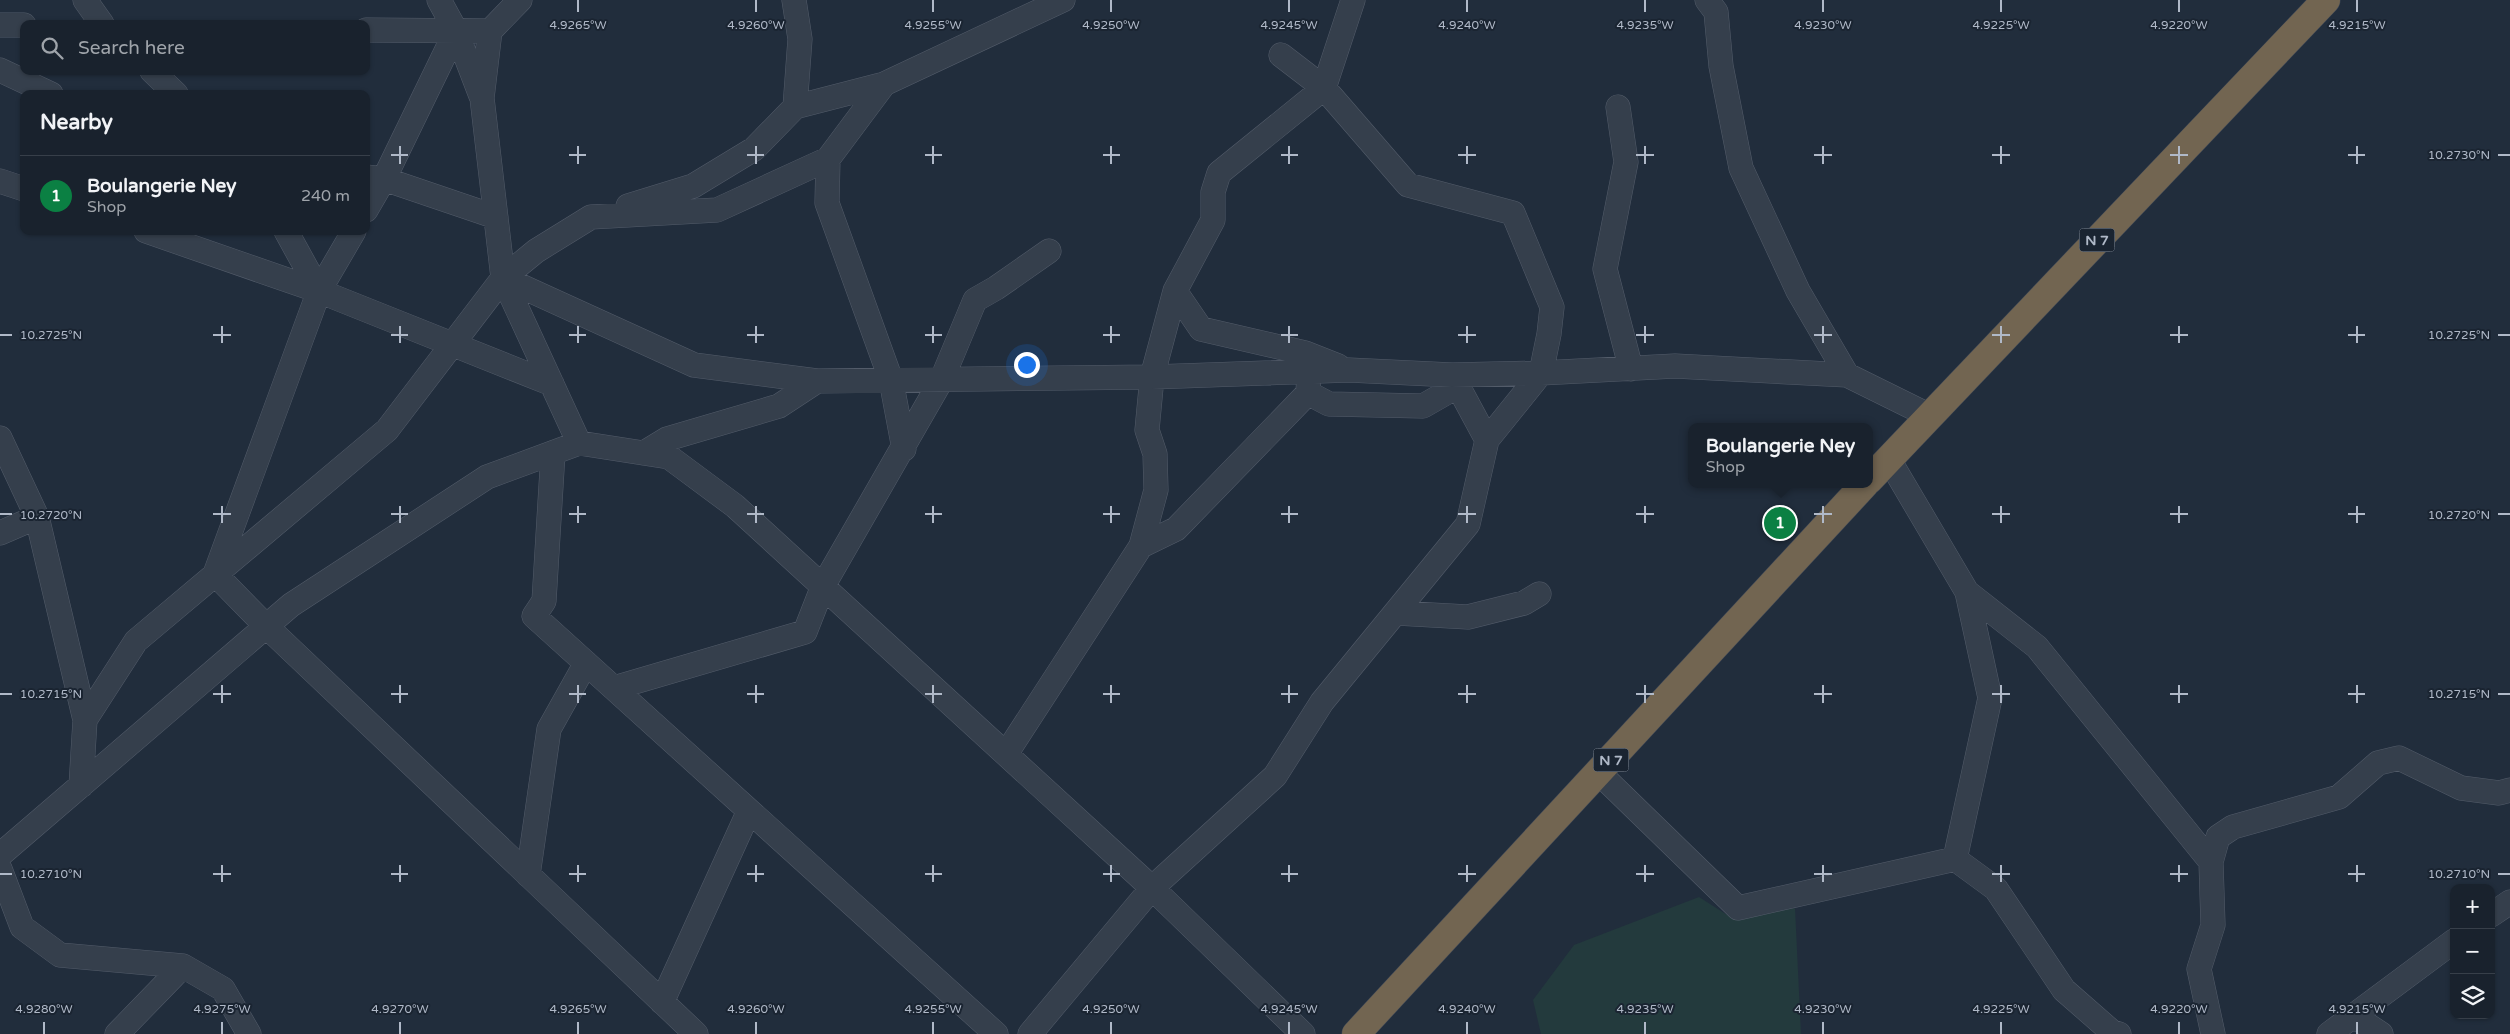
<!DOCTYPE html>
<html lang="en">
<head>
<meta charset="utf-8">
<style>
	:root { --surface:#19222d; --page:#222a35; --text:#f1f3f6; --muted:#9fa4aa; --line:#373f49; --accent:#0b8043 }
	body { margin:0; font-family:"Varela Round",sans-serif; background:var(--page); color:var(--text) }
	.controls { position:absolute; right:15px; bottom:15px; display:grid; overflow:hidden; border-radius:10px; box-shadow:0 1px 4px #0004 }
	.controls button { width:45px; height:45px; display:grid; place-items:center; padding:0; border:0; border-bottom:1px solid var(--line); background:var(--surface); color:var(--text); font:25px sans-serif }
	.you { position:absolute; left:1026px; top:364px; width:18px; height:18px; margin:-12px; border:4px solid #fff; border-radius:50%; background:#1a73e8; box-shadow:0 0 0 8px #1a73e833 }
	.badge { display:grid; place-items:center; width:32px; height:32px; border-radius:50%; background:var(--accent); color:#fff; font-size:16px; font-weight:700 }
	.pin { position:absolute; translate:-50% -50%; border:2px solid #fff; box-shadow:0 1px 5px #0006 }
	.popup { position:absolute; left:1688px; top:423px; width:185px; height:65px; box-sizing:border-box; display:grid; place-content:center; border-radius:10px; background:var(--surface); filter:drop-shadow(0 1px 4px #0005); font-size:16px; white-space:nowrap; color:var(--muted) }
	.popup b { font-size:19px; color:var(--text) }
	.popup::after { content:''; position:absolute; left:50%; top:100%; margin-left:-10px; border:10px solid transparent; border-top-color:var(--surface) }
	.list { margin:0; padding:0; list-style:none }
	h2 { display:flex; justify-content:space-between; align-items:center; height:65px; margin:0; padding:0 20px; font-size:21px }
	h2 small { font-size:16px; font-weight:400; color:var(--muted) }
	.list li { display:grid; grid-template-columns:32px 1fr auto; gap:15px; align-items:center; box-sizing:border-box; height:80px; padding:0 20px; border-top:1px solid var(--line) }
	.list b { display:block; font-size:19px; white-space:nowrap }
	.list p { margin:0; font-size:16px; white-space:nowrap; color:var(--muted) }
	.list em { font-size:16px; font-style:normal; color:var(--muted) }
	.icon { flex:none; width:28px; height:28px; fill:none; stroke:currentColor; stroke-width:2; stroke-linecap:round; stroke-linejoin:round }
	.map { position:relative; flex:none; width:2510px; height:1034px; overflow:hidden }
	.search { position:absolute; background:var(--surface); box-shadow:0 1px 4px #0004; left:20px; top:20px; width:350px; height:55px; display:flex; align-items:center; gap:12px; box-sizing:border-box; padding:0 18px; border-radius:10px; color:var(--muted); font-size:19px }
	.panel { position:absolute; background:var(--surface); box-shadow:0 1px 4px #0004; left:20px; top:90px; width:350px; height:145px; border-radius:10px }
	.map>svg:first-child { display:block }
	.green { fill:#233a3d }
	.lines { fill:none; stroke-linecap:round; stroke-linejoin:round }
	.minor-casing { stroke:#535c6a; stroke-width:25 }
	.highway-casing { stroke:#404957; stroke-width:29 }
	.minor { stroke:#353f4c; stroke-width:24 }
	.highway { stroke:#726551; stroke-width:28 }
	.ticks { fill:none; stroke:#b0b9c8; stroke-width:2 }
	.labels { text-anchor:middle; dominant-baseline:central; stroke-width:4; stroke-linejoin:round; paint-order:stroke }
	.shield { fill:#1a2431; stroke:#838c9b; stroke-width:1 }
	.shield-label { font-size:14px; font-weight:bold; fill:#b0b9c8 }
	.ticks-label { font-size:12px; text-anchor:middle; fill:#b0b9c8; stroke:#1a2431; stroke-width:4; stroke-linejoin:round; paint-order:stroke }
</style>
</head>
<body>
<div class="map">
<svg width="2510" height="1034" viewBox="0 0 2510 1034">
	<rect width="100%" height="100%" fill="#212d3c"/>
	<path class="green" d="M 1699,897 L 1732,918 L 1795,908 L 1801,1034 L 1541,1034 L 1533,1000 L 1574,945 Z"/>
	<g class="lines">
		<defs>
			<path id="minor" d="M 85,0 L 102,24
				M 439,0 L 456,31 L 481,96
				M 520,0 L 490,31 L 482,98 L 503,278 L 694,365 L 817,381 L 1152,377 L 1349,370 L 1452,375 L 1541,373 L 1675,366 L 1847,375
				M 794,0 L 800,39 L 795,107
				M 1707,0 L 1716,12 L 1721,66 L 1741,168 L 1798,291 L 1847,375 L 1930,416
				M 0,25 L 24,25
				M 366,30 L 490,31
				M 1281,55 L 1324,88 L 1408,185 L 1513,213 L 1552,307 L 1549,334 L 1541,373 L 1487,440
				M 0,70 L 51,94
				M 152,71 L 176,94
				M 1618,107 L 1626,162 L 1605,269 L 1631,369
				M 828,159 L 827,203 L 891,380 L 904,449
				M 366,177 L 384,179 L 496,217
				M 0,181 L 24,189
				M 628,206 L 693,186 L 754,149 L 795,107 L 884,84
				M 366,210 L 384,179 L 456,31
				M 146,231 L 319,291 L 552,384
				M 286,231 L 319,291
				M 354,231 L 319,291 L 215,574 L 266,626 L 696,1034
				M 503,278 L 579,443
				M 1175,291 L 1201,329 L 1305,353 L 1338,366
				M 1308,393 L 1329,404 L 1423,406 L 1458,386
				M 0,438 L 37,517 L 85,720
				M 553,453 L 544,601 L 534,616 L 996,1034
				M 644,453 L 667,439 L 779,406 L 817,381
				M 1888,458 L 1967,592 L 2037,647 L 2211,862
				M 0,533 L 37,517
				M 1141,546 L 1176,529 L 1308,393 L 1309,371
				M 1396,613 L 1468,617 L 1524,603 L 1539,594
				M 614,688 L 805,632 L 823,586 L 942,379 L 975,300 L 996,288 L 1049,251
				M 1006,754 L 1141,546 L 1156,490 L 1155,454 L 1147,430 L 1152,377 L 1175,291 L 1213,220 L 1213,192 L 1219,173 L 1324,88 L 1353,0
				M 1599,773 L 1738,908 L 1955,859 L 1996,889 L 2064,990 L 2112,1032 L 2119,1034
				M 81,786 L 85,720 L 136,641 L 387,430 L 503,278 L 536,251 L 591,217 L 717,210 L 828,159 L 884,84 L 1063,0
				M 0,855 L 291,605 L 487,477 L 579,443 L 669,457 L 735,506 L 1152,888 L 1303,1034
				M 1955,859 L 1990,698 L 1967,592
				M 0,869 L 22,927 L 60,955 L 183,966 L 223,989 L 249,1034
				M 528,875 L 549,729 L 586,663
				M 2491,915 L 2510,902
				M 662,1002 L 749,811
				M 2354,1016 L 2381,1034
				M 117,1034 L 183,966
				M 1030,1034 L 1152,888 L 1275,776 L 1322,702 L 1468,524 L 1487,440 L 1452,375
				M 2213,1034 L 2199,969 L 2213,925 L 2211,862 L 2218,837 L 2233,827 L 2339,797 L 2378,763 L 2399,758 L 2461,788 L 2499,793 L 2510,790
				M 2329,1034 L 2454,941"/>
			<path id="highway" d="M 1869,480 L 2326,0
				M 1356,1034 L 1865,484"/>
		</defs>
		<use href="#minor" class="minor-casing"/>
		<use href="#highway" class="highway-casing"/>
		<use href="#minor" class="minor"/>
		<use href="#highway" class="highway"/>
	</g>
	<path class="ticks" d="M 578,0 L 578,12M 756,0 L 756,12M 933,0 L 933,12M 1111,0 L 1111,12M 1289,0 L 1289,12M 1467,0 L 1467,12M 1645,0 L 1645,12M 1823,0 L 1823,12M 2001,0 L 2001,12M 2179,0 L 2179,12M 2357,0 L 2357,12M 400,146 L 400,164M 578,146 L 578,164M 756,146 L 756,164M 933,146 L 933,164M 1111,146 L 1111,164M 1289,146 L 1289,164M 1467,146 L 1467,164M 1645,146 L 1645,164M 1823,146 L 1823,164M 2001,146 L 2001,164M 2179,146 L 2179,164M 2357,146 L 2357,164M 391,155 L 408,155M 569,155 L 586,155M 747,155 L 764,155M 925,155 L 942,155M 1103,155 L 1120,155M 1281,155 L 1298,155M 1458,155 L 1476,155M 1636,155 L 1654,155M 1814,155 L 1832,155M 1992,155 L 2010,155M 2170,155 L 2188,155M 2348,155 L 2365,155M 2498,155 L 2510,155M 222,326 L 222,343M 400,326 L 400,343M 578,326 L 578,343M 756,326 L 756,343M 933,326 L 933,343M 1111,326 L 1111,343M 1289,326 L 1289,343M 1467,326 L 1467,343M 1645,326 L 1645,343M 1823,326 L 1823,343M 2001,326 L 2001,343M 2179,326 L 2179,343M 2357,326 L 2357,343M 0,335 L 12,335M 213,335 L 231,335M 391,335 L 408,335M 569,335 L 586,335M 747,335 L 764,335M 925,335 L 942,335M 1103,335 L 1120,335M 1281,335 L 1298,335M 1458,335 L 1476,335M 1636,335 L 1654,335M 1814,335 L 1832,335M 1992,335 L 2010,335M 2170,335 L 2188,335M 2348,335 L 2365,335M 2498,335 L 2510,335M 222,506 L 222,523M 400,506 L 400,523M 578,506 L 578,523M 756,506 L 756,523M 933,506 L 933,523M 1111,506 L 1111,523M 1289,506 L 1289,523M 1467,506 L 1467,523M 1645,506 L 1645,523M 1823,506 L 1823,523M 2001,506 L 2001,523M 2179,506 L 2179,523M 2357,506 L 2357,523M 0,514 L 12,514M 213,514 L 231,514M 391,514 L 408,514M 569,514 L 586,514M 747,514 L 764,514M 925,514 L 942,514M 1103,514 L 1120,514M 1281,514 L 1298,514M 1458,514 L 1476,514M 1636,514 L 1654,514M 1814,514 L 1832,514M 1992,514 L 2010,514M 2170,514 L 2188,514M 2348,514 L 2365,514M 2498,514 L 2510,514M 222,685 L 222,703M 400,685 L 400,703M 578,685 L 578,703M 756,685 L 756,703M 933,685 L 933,703M 1111,685 L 1111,703M 1289,685 L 1289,703M 1467,685 L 1467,703M 1645,685 L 1645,703M 1823,685 L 1823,703M 2001,685 L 2001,703M 2179,685 L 2179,703M 2357,685 L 2357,703M 0,694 L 12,694M 213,694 L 231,694M 391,694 L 408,694M 569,694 L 586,694M 747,694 L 764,694M 925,694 L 942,694M 1103,694 L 1120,694M 1281,694 L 1298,694M 1458,694 L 1476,694M 1636,694 L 1654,694M 1814,694 L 1832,694M 1992,694 L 2010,694M 2170,694 L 2188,694M 2348,694 L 2365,694M 2498,694 L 2510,694M 222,865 L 222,882M 400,865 L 400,882M 578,865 L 578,882M 756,865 L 756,882M 933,865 L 933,882M 1111,865 L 1111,882M 1289,865 L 1289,882M 1467,865 L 1467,882M 1645,865 L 1645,882M 1823,865 L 1823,882M 2001,865 L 2001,882M 2179,865 L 2179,882M 2357,865 L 2357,882M 0,874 L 12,874M 213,874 L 231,874M 391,874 L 408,874M 569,874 L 586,874M 747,874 L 764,874M 925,874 L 942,874M 1103,874 L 1120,874M 1281,874 L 1298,874M 1458,874 L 1476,874M 1636,874 L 1654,874M 1814,874 L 1832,874M 1992,874 L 2010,874M 2170,874 L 2188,874M 2348,874 L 2365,874M 2498,874 L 2510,874M 44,1022 L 44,1034M 222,1022 L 222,1034M 400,1022 L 400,1034M 578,1022 L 578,1034M 756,1022 L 756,1034M 933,1022 L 933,1034M 1111,1022 L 1111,1034M 1289,1022 L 1289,1034M 1467,1022 L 1467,1034M 1645,1022 L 1645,1034M 1823,1022 L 1823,1034M 2001,1022 L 2001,1034M 2179,1022 L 2179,1034M 2357,1022 L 2357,1034"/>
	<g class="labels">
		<g class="shield">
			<rect x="2079.5" y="228.5" width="35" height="23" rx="4"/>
			<rect x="1593.5" y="748.5" width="35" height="23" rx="4"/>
		</g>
		<g class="shield-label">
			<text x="2097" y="240">N 7</text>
			<text x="1611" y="760">N 7</text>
		</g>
	</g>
	<g class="ticks-label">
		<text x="578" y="29">4.9265°W</text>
		<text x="756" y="29">4.9260°W</text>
		<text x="933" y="29">4.9255°W</text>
		<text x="1111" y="29">4.9250°W</text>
		<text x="1289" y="29">4.9245°W</text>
		<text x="1467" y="29">4.9240°W</text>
		<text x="1645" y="29">4.9235°W</text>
		<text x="1823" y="29">4.9230°W</text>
		<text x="2001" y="29">4.9225°W</text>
		<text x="2179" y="29">4.9220°W</text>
		<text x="2357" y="29">4.9215°W</text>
		<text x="2459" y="159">10.2730°N</text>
		<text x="51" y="339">10.2725°N</text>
		<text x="2459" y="339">10.2725°N</text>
		<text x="51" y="519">10.2720°N</text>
		<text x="2459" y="519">10.2720°N</text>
		<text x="51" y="698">10.2715°N</text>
		<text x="2459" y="698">10.2715°N</text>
		<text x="51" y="878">10.2710°N</text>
		<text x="2459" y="878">10.2710°N</text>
		<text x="44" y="1013">4.9280°W</text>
		<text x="222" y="1013">4.9275°W</text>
		<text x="400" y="1013">4.9270°W</text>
		<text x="578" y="1013">4.9265°W</text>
		<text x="756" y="1013">4.9260°W</text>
		<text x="933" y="1013">4.9255°W</text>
		<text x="1111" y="1013">4.9250°W</text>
		<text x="1289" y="1013">4.9245°W</text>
		<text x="1467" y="1013">4.9240°W</text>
		<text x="1645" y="1013">4.9235°W</text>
		<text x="1823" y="1013">4.9230°W</text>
		<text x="2001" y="1013">4.9225°W</text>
		<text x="2179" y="1013">4.9220°W</text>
		<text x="2357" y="1013">4.9215°W</text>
	</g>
</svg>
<div class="controls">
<button>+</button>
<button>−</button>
<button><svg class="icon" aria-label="layers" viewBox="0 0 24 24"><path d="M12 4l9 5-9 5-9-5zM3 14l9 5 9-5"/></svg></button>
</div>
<div class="you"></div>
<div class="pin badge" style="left:1780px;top:523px">1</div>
<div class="popup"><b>Boulangerie Ney</b>Shop</div>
<div class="search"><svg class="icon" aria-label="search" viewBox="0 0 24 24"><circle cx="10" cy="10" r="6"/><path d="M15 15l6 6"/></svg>Search here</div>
<section class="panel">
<h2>Nearby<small></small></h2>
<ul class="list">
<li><span class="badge">1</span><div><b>Boulangerie Ney</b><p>Shop</p></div><em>240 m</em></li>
</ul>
</section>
</div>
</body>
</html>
